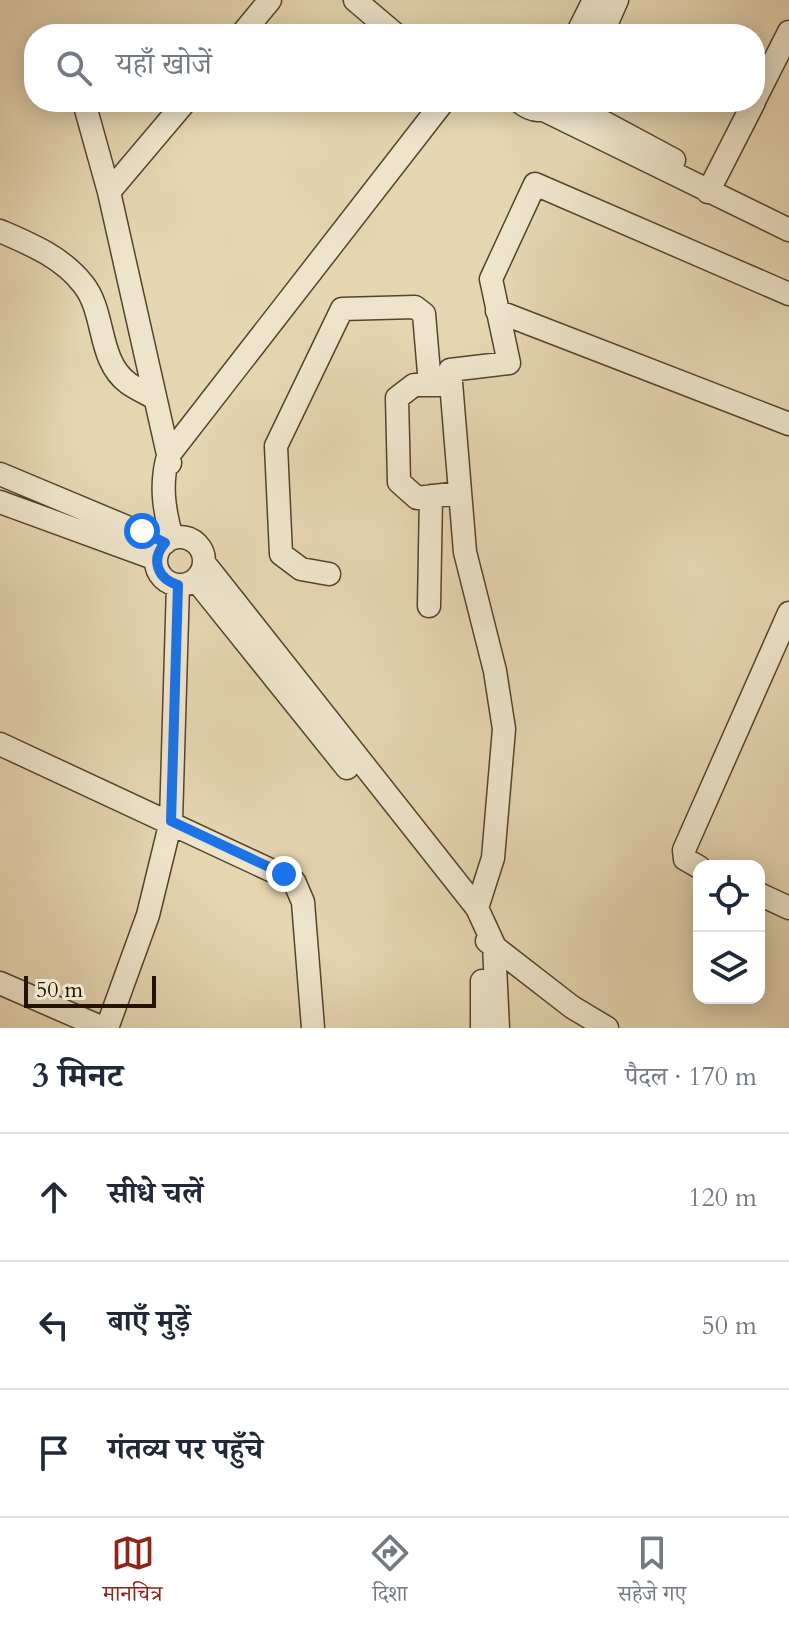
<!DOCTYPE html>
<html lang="hi">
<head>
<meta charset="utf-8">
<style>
	:root { --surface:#fff; --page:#f2f2f3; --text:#1f2937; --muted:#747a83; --line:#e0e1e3; --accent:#8f2418 }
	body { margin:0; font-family:Cardo,"Noto Serif Devanagari",serif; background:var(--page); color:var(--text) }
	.controls { position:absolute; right:24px; bottom:24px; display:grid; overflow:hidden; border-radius:16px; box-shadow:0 4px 20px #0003 }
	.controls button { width:72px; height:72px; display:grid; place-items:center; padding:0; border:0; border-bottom:2px solid var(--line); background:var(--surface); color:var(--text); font:40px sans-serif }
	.scale { position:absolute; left:24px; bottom:20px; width:132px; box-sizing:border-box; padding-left:8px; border:4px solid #241300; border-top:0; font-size:22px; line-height:28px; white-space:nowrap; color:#241300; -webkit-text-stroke:6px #eee4cc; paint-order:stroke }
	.stop { position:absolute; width:24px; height:24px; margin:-18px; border:6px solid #1a73e8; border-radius:50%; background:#fff }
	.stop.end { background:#1a73e8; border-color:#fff; box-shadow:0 2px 8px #0008 }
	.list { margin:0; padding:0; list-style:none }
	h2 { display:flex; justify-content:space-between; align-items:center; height:104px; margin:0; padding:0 32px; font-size:34px }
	h2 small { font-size:26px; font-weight:400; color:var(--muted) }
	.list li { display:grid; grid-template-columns:52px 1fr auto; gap:24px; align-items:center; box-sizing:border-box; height:128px; padding:0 32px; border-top:2px solid var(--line) }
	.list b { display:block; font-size:30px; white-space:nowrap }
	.list em { font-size:26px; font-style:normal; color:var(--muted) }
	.icon { flex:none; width:44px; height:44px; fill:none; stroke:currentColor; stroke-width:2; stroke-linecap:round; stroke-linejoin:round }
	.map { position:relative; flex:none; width:789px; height:1028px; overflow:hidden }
	.search { position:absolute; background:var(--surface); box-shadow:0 4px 20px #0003; left:24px; right:24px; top:24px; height:88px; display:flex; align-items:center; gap:20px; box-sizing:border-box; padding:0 28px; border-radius:32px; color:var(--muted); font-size:30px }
	.sheet { height:488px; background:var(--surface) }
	nav { display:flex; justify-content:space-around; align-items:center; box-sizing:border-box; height:112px; border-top:2px solid var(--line); background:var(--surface); font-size:22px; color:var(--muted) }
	nav a { display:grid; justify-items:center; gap:4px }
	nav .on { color:var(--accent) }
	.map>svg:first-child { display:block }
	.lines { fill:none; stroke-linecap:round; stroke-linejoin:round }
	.minor-casing { stroke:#54442c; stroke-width:25 }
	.minor { stroke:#eee4cc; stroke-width:22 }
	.route { stroke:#1a73e8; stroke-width:10 }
</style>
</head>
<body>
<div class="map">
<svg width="789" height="1028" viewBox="0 0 789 1028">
	<rect width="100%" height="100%" fill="#e5d5b1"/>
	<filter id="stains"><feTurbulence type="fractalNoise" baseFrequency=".0025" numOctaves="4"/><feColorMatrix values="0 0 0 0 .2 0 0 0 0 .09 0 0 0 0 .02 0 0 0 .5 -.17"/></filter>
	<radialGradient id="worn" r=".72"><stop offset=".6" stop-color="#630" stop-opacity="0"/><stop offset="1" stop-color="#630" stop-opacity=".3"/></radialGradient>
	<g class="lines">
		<defs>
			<path id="minor" d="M 355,0 L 395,34
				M 242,34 L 270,0
				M 577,34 L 594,0
				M 602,34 L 617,0
				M 755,99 L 789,32
				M 520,102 C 532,112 544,113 556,103
				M 566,102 L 674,160
				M 85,106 L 109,192 L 170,463
				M 544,110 L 789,230
				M 109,192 L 185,102
				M 708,192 L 754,102
				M 0,231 C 30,244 62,257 83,284 C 106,312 97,360 128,383 C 136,389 146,393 155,398
				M 497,311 L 789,424
				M 442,385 L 414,385 L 397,398 L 399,482 L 417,498 L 460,493
				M 0,474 L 165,543
				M 0,502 L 156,559
				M156 561a24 24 0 1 1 48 0a24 24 0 1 1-48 0Z
				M 172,538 C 164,510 160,485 168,456 L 443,102
				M 205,564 L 477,908 L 494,945 L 498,1028
				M 329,574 L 301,569 L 281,554 L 276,446 L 342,309 L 415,307 L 424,314 L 430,385
				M 196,580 L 347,768
				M 429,606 L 431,496
				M 0,744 L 294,881 L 303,902 L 313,1028
				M 699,867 L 685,859 L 684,850 L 789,613
				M 759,894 L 789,908
				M 477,908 L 493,858 L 504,729 L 495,671 L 465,552 L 450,370 L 509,363 L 491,279 L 535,184 L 789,294
				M 487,941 L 572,1007 L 607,1028
				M 0,983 L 103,1028
				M 107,1028 L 148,915 L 171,821 L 178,585
				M 482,1028 L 482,981"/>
		</defs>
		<use href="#minor" class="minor-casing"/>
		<use href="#minor" class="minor"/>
	</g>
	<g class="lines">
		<path class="route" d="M 142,531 L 165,543 C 150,560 158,579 178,585 L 171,821 L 284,874"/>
	</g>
	<rect width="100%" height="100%" filter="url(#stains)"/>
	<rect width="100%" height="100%" fill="url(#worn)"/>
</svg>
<div class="controls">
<button><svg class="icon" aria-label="locate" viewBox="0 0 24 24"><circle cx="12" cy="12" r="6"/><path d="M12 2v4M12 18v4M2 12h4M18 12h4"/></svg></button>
<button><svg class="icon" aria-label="layers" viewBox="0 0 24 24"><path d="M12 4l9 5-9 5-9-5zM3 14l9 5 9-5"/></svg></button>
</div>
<div class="scale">50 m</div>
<div class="stop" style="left:142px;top:531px"></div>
<div class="stop end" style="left:284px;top:874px"></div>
<div class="search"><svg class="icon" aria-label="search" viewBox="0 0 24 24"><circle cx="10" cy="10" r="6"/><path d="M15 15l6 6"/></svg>यहाँ खोजें</div>
</div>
<section class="sheet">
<h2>3 मिनट<small>पैदल · 170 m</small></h2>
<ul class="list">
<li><svg class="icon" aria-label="ahead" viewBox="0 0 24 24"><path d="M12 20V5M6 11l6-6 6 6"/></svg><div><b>सीधे चलें</b></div><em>120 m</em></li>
<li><svg class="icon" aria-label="left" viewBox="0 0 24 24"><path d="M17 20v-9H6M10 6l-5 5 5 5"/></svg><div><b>बाएँ मुड़ें</b></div><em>50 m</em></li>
<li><svg class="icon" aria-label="arrive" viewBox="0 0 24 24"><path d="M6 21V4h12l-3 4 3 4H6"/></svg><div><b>गंतव्य पर पहुँचे</b></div></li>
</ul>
</section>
<nav>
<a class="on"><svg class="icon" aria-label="map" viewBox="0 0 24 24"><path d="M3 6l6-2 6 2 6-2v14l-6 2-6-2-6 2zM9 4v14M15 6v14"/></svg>मानचित्र</a>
<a><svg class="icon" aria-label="directions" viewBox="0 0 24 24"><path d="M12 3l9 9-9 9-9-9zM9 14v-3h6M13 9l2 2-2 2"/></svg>दिशा</a>
<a><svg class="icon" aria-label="saved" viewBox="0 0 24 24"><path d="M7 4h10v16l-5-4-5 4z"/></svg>सहेजे गए</a>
</nav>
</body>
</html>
